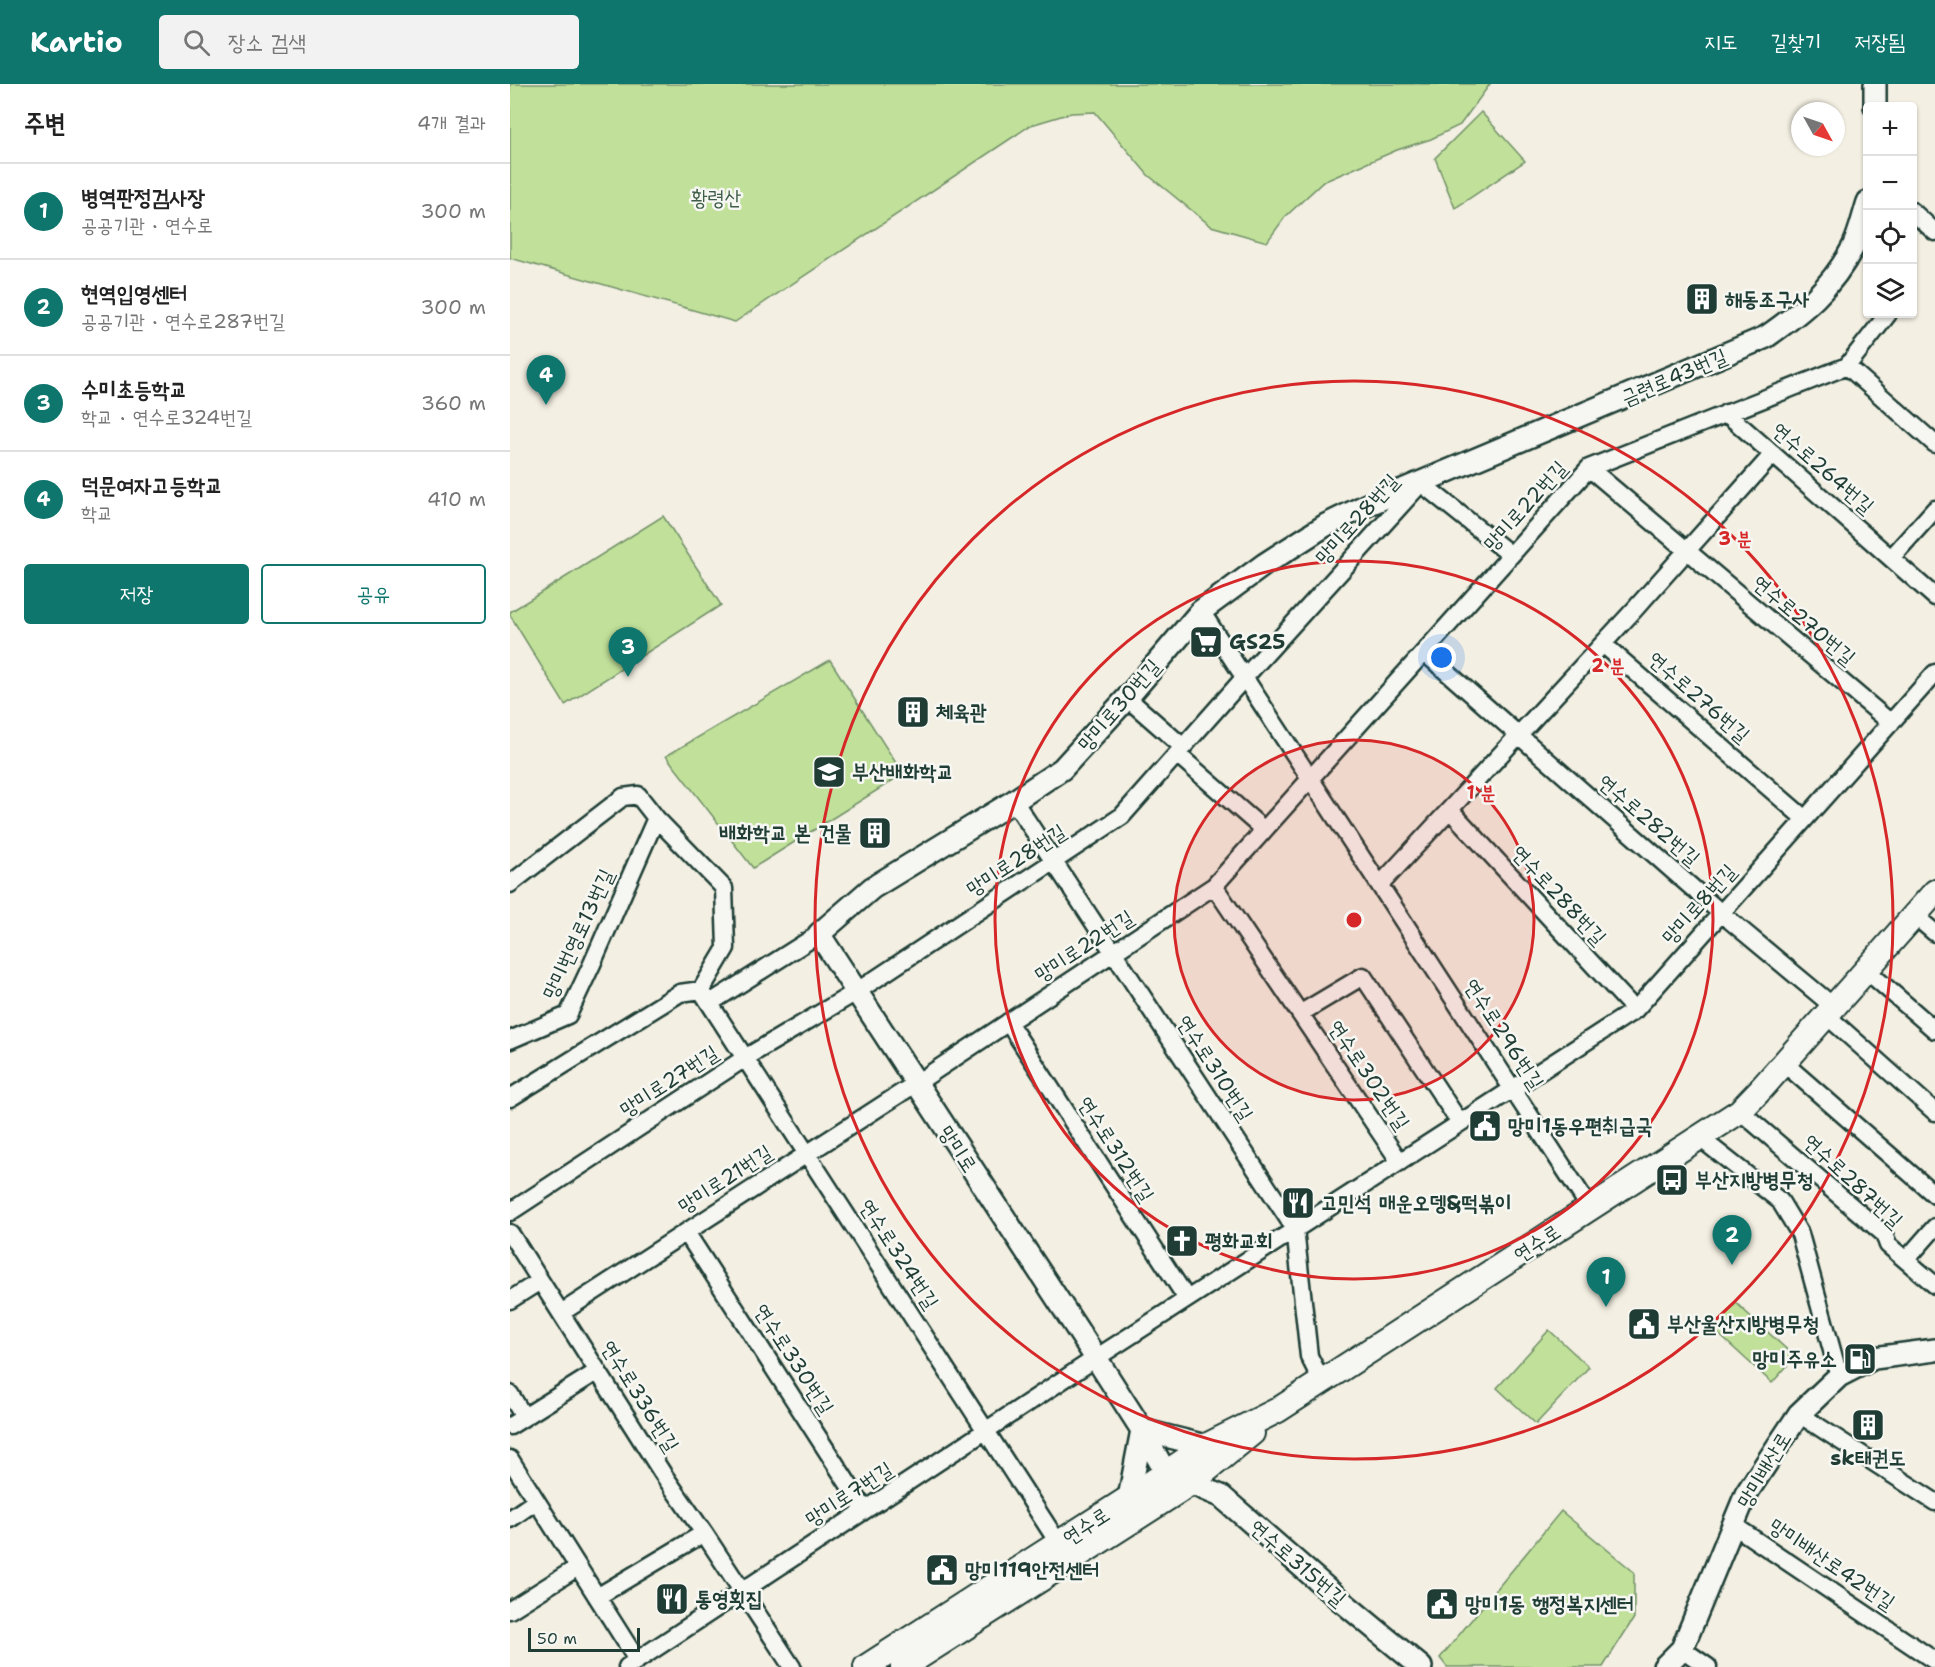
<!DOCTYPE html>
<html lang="ko">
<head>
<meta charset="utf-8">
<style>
	:root { --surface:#fff; --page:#f2f2f2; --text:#222; --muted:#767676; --line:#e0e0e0; --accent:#0f766e }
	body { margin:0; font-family:"Shantell Sans","Poor Story",sans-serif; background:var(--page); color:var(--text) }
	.controls { position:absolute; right:18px; top:18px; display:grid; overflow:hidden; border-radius:6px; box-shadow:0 2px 4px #0004 }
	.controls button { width:54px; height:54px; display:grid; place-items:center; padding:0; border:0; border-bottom:2px solid var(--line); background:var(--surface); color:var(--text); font:30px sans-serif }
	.compass { position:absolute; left:1281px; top:18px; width:54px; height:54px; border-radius:50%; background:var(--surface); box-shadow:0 2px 4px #0004; rotate:130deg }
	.scale { position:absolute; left:18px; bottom:15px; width:112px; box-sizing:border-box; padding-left:6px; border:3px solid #1f3d34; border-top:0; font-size:16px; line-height:21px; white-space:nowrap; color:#1f3d34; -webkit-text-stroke:4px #f6f6f2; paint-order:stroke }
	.you { position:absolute; left:932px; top:574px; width:21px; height:21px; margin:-15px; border:4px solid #fff; border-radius:50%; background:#1a73e8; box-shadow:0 0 0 9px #1a73e833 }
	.badge { display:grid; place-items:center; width:39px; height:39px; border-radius:50%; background:var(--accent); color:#fff; font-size:20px; font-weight:700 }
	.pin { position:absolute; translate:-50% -50px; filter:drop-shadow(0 2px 3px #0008) }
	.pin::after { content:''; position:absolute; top:32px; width:21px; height:18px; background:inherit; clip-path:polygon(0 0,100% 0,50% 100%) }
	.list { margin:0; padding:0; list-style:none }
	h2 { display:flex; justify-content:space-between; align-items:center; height:78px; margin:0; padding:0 24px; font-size:26px }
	h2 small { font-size:20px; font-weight:400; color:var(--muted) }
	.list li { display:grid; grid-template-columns:39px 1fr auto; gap:18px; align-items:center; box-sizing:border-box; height:96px; padding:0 24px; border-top:2px solid var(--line) }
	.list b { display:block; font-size:22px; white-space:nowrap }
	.list p { margin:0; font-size:20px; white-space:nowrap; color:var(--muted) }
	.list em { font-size:20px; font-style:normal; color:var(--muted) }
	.actions { display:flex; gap:12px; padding:18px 24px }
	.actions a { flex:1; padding:14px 0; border:2px solid var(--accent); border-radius:6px; text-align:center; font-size:21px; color:var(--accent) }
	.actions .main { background:var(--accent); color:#fff }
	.icon { flex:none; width:33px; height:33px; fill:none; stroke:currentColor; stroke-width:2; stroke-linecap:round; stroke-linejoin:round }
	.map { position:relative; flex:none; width:1425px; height:1583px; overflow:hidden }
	header { display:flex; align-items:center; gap:36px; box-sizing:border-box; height:84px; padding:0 30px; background:var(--accent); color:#fff }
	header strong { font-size:28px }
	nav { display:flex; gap:33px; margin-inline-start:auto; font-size:21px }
	.search { width:420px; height:54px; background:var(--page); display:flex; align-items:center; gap:15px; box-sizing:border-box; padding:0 21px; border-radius:6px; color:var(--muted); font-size:22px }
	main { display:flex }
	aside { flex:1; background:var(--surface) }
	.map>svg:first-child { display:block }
	.green { fill:#c1e19a; stroke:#708f67; stroke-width:1.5 }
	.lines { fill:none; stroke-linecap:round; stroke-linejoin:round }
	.minor-casing { stroke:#1f3d34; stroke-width:21 }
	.tertiary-casing { stroke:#1f3d34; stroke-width:26 }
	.secondary-casing { stroke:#1f3d34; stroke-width:28 }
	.minor { stroke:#f6f6f2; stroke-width:16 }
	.tertiary { stroke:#f6f6f2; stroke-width:21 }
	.secondary { stroke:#f6f6f2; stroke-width:24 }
	.ring { fill:none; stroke:#d62828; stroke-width:3 }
	.labels { text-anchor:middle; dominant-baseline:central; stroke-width:5; stroke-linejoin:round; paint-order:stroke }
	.park-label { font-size:21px; fill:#3f5e48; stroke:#f6f6f2 }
	.poi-label { font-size:21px; font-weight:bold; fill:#1f3d34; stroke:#f6f6f2; text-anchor:start }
	.street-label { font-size:21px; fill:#1f3d34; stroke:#f6f6f2 }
	.centre { fill:#d62828; stroke:#f6f6f2; stroke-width:3 }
	.ring-label { font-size:18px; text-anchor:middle; font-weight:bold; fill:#d62828; stroke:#f6f6f2; stroke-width:5; stroke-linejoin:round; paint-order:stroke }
</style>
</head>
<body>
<header>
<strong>Kartio</strong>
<div class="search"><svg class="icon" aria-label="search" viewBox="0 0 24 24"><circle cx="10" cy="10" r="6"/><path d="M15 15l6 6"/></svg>장소 검색</div>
<nav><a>지도</a><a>길찾기</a><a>저장됨</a></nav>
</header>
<main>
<aside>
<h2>주변<small>4개 결과</small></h2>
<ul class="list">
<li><span class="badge">1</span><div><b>병역판정검사장</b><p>공공기관 · 연수로</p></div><em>300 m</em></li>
<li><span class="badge">2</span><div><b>현역입영센터</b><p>공공기관 · 연수로287번길</p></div><em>300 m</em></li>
<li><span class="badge">3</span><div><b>수미초등학교</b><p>학교 · 연수로324번길</p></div><em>360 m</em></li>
<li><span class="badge">4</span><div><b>덕문여자고등학교</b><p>학교</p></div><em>410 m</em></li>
</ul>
<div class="actions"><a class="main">저장</a><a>공유</a></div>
</aside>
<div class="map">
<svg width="1425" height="1583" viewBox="0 0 1425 1583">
	<rect width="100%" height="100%" fill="#f3efe2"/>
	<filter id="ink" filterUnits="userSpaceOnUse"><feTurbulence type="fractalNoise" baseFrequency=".0167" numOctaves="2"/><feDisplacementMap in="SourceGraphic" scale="12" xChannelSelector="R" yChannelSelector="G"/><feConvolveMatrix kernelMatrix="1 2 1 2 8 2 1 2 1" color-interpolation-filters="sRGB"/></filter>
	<g filter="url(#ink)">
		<path class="green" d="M 0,0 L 980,0 L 950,41 L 921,55 L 887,66 L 813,98 L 775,133 L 757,158 L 701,142 L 638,91 L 585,28 L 561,29 L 521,41 L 225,238 L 0,174 Z
			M 971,28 L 1015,77 L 945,124 L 925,74 Z
			M 153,432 L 211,521 L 55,621 L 0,531 L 0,528 Z
			M 320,576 L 393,690 L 243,784 L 156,672 Z
			M 1226,1219 L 1285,1273 L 1262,1299 L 1203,1245 Z
			M 1039,1246 L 1079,1283 L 1026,1340 L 987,1304 Z
			M 1051,1427 L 1124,1488 L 1124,1534 L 1093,1583 L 937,1583 L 930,1574 Z"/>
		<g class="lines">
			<defs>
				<path id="minor" d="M 1402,127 L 1425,148
					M 1337,282 L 1425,360
					M 1216,329 L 1425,513
					M 1079,384 L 1381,639
					M 1381,474 L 1425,425
					M 691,527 L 1080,1124
					M 1093,560 L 1295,735
					M 914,568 L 1211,829 L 1324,923
					M 617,614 L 673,663
					M 667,670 L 754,746
					M 504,717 L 785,1145 L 799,1272 L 812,1298
					M 940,726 L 1125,926
					M 0,800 L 113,713 L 128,711 L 146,734 L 214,804 L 216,864 L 191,906 L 170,909 L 0,1014
					M 870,801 L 1124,526 L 1263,370
					M 704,802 L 890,1078
					M 1404,831 L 1425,849
					M 1356,886 L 1425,946
					M 191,906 L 549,1460
					M 200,919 L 309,850
					M 791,929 L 853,892 L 950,1039
					M 1316,931 L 1425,1028
					M 498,938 L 677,1215
					M 0,956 L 58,931 L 82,880 L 146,734
					M 1274,979 L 1425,1111
					M 1230,1027 L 1374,1150 L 1378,1161 L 1425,1201
					M 1190,1054 L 1270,1117 L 1290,1150 L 1329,1292
					M 0,1128 L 235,974 L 346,908 L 612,732 L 734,594 L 911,399 L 1001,471
					M 176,1148 L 355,1426
					M 0,1149 L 153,1390 L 194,1449 L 282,1583
					M 1396,1176 L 1425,1143
					M 0,1216 L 30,1197
					M 51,1229 L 405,1000 L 704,802 L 1079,384 L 1337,282 L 1378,230
					M 0,1310 L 14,1333
					M 1289,1330 L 1425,1418
					M 0,1342 L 88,1287
					M 0,1375 L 127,1576
					M 0,1435 L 26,1417
					M 1223,1441 L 1425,1577
					M 87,1513 L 194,1449
					M 0,1526 L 68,1483
					M 1172,1565 L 1198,1583
					M 117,1583 L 586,1274 L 1125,926 L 1425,589"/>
				<path id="tertiary" d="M 1365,0 L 1365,22
					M 619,1414 L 632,1346 L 696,1362
					M 911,1583 L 829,1515 L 711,1412 L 656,1389 L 632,1346 L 586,1274 L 309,850 L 362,804 L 504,717 L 552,685 L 617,614 L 691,527 L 755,480 L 816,441 L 857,421 L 1256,253 C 1293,227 1321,205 1343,163 C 1350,149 1353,133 1358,118
					M 1154,1583 L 1172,1565 L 1236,1410 L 1289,1330 L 1329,1292 L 1364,1274 L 1425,1266"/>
				<path id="secondary" d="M 356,1583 L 619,1414 L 696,1362 L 768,1326 L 1230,1027 L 1251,1005 L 1425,808
					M 393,1583 L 681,1399 L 742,1349"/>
			</defs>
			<use href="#minor" class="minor-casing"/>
			<use href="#tertiary" class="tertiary-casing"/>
			<use href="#secondary" class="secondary-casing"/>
			<use href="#minor" class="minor"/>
			<use href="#tertiary" class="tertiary"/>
			<use href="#secondary" class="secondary"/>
		</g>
	</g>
	<circle cx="844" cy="836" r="180" fill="#d62828" fill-opacity=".12"/>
	<g class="ring">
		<circle cx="844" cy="836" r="180"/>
		<circle cx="844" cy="836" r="359"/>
		<circle cx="844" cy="836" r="539"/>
	</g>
	<defs>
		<symbol id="building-square" viewBox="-11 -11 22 22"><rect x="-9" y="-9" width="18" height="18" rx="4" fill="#1f3d34" stroke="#f6f6f2"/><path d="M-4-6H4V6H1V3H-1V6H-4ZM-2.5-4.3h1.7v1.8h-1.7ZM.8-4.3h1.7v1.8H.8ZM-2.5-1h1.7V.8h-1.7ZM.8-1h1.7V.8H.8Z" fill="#fff"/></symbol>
		<symbol id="supermarket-square" viewBox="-11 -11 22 22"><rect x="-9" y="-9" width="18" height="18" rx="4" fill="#1f3d34" stroke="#f6f6f2"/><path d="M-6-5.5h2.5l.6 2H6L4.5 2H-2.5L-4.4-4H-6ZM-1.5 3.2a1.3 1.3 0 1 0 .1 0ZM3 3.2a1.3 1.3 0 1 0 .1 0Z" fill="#fff"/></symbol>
		<symbol id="school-square" viewBox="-11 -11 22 22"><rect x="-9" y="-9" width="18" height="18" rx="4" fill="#1f3d34" stroke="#f6f6f2"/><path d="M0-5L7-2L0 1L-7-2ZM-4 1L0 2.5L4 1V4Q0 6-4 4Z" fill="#fff"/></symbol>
		<symbol id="civic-square" viewBox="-11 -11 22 22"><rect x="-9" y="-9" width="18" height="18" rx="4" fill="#1f3d34" stroke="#f6f6f2"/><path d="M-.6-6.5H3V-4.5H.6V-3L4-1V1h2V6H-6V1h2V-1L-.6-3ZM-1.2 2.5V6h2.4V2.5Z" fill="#fff"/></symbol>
		<symbol id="bus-square" viewBox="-11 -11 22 22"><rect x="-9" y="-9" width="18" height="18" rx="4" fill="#1f3d34" stroke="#f6f6f2"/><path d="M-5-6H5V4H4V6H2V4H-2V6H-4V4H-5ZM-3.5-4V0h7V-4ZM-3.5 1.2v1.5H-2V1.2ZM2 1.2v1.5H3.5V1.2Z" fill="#fff"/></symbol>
		<symbol id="restaurant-square" viewBox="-11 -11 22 22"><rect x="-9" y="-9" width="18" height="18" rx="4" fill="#1f3d34" stroke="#f6f6f2"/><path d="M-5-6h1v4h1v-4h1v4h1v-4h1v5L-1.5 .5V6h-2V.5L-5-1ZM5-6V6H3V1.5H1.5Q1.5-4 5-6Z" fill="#fff"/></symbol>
		<symbol id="church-square" viewBox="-11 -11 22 22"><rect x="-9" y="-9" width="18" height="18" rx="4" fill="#1f3d34" stroke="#f6f6f2"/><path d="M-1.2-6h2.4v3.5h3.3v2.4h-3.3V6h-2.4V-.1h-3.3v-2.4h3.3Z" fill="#fff"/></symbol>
		<symbol id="fuel-square" viewBox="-11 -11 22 22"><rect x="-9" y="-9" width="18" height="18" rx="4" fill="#1f3d34" stroke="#f6f6f2"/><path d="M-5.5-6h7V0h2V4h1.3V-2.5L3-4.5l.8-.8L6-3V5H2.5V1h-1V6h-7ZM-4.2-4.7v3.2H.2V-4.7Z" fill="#fff"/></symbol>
	</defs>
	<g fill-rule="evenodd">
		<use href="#building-square" x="1173" y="196" width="38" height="38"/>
		<use href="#supermarket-square" x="677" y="539" width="38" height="38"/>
		<use href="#building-square" x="384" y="609" width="38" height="38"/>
		<use href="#school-square" x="300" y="669" width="38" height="38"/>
		<use href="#building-square" x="346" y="730" width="38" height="38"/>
		<use href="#civic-square" x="956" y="1023" width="38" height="38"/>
		<use href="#bus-square" x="1143" y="1077" width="38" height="38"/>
		<use href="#restaurant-square" x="769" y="1100" width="38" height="38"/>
		<use href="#church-square" x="653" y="1138" width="38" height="38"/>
		<use href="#civic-square" x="1115" y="1221" width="38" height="38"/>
		<use href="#fuel-square" x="1331" y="1256" width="38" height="38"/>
		<use href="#building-square" x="1339" y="1322" width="38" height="38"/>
		<use href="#civic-square" x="413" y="1467" width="38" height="38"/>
		<use href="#restaurant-square" x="143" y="1496" width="38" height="38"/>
		<use href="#civic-square" x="913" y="1501" width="38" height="38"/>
	</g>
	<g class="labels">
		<g class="park-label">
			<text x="206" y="114">황령산</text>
		</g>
		<g class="poi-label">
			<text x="1215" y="215">해동조구사</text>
			<text x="719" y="558">GS25</text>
			<text x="426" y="628">체육관</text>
			<text x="342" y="688">부산배화학교</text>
			<text x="342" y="749" text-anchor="end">배화학교 본 건물</text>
			<text x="998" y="1042">망미1동우편취급국</text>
			<text x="1185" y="1096">부산지방병무청</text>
			<text x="811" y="1119">고민석 매운오뎅&amp;떡볶이</text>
			<text x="695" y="1157">평화교회</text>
			<text x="1157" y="1240">부산울산지방병무청</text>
			<text x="1327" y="1275" text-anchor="end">망미주유소</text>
			<text x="1358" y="1374" text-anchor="middle">sk태권도</text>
			<text x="455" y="1486">망미119안전센터</text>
			<text x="185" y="1515">통영횟집</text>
			<text x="955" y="1520">망미1동 행정복지센터</text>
		</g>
		<g class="street-label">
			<text transform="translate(1164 293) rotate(-23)">금련로43번길</text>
			<text transform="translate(1313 384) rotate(41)">연수로264번길</text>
			<text transform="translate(1015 422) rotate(-48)">망미로22번길</text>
			<text transform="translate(847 435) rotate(-48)">망미로28번길</text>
			<text transform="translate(1294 536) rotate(40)">연수로270번길</text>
			<text transform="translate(1189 613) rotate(41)">연수로276번길</text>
			<text transform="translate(609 621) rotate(-49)">망미로30번길</text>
			<text transform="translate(1139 736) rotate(41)">연수로282번길</text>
			<text transform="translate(506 776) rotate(-33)">망미로28번길</text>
			<text transform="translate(1049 811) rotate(47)">연수로288번길</text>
			<text transform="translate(1189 820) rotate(-48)">망미로8번길</text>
			<text transform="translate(68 850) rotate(-65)">망미번영로13번길</text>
			<text transform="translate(574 862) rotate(-33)">망미로22번길</text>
			<text transform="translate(994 950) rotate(57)">연수로296번길</text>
			<text transform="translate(705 984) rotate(57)">연수로310번길</text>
			<text transform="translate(859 991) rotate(56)">연수로302번길</text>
			<text transform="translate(159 997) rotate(-33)">망미로27번길</text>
			<text transform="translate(448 1065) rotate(57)">망미로</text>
			<text transform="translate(606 1065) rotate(57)">연수로312번길</text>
			<text transform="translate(215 1095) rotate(-33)">망미로21번길</text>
			<text transform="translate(1343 1097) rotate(43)">연수로287번길</text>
			<text transform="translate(1027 1159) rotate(-33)">연수로</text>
			<text transform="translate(389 1170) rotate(57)">연수로324번길</text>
			<text transform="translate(284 1275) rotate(57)">연수로330번길</text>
			<text transform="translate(130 1312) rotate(58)">연수로336번길</text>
			<text transform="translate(1254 1386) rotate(-59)">망미배산로</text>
			<text transform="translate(339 1410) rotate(-33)">망미로7번길</text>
			<text transform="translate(576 1442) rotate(-33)">연수로</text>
			<text transform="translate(788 1479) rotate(41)">연수로315번길</text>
			<text transform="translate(1322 1480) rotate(34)">망미배산로42번길</text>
		</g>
	</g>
	<circle cx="844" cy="836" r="9" class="centre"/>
	<g class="ring-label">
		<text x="1225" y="461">3 분</text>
		<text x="1098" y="588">2 분</text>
		<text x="971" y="715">1 분</text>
	</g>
</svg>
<div class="controls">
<button>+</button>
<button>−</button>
<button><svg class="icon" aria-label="locate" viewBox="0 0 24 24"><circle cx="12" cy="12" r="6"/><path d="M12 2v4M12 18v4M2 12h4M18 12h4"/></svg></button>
<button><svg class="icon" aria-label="layers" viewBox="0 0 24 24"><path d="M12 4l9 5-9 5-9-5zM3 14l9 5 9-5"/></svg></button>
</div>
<svg class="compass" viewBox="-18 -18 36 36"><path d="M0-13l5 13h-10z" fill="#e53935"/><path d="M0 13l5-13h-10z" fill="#767676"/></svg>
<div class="scale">50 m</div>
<div class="you"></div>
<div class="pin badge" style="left:1096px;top:1223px">1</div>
<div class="pin badge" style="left:1222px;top:1181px">2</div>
<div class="pin badge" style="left:118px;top:593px">3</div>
<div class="pin badge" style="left:36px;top:321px">4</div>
</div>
</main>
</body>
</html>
